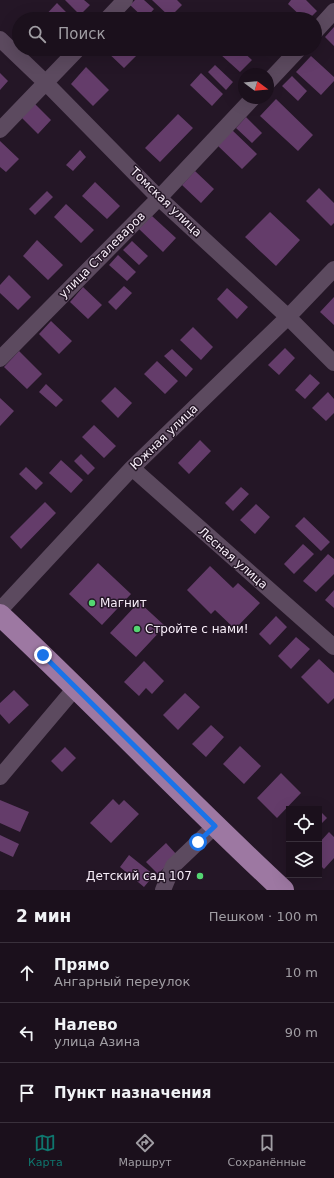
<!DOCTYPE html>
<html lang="ru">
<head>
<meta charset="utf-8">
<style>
	:root { --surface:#1b101c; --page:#281e29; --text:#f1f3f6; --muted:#a09da3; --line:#39303b; --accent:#0f766e }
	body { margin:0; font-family:"DejaVu Sans",sans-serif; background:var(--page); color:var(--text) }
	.controls { position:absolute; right:12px; bottom:12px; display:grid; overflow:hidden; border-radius:0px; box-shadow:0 4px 16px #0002 }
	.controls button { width:36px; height:36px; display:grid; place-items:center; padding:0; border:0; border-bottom:1px solid var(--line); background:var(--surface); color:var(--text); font:20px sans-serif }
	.compass { position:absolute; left:238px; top:68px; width:36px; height:36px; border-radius:50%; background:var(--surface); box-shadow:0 4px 16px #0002; rotate:106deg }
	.stop { position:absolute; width:12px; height:12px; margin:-9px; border:3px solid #1a73e8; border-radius:50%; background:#fff }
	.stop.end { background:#1a73e8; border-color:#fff; box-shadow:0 1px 4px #0008 }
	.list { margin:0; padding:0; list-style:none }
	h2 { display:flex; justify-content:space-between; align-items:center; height:52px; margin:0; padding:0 16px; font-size:17px }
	h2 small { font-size:13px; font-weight:400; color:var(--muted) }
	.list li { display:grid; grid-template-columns:26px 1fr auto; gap:12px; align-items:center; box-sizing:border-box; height:60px; padding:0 16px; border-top:1px solid var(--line) }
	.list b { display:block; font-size:15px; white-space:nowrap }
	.list p { margin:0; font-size:13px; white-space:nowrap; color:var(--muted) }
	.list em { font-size:13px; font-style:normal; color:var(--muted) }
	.icon { flex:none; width:22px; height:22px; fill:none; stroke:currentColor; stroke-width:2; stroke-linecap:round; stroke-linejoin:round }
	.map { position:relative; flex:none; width:334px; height:890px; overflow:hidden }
	.search { position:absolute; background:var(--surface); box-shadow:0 4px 16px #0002; left:12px; right:12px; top:12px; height:44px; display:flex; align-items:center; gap:10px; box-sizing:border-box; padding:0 14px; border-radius:22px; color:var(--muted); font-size:15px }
	.sheet { height:232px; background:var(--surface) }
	nav { display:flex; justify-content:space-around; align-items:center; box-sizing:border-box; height:56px; border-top:1px solid var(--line); background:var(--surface); font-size:11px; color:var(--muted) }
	nav a { display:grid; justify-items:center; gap:2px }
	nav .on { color:var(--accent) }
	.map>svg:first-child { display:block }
	.building { fill:#643c6a }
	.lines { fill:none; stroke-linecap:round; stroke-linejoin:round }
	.minor { stroke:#5c4a5f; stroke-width:16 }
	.primary { stroke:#9d78a2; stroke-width:22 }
	.route { stroke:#1a73e8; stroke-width:5 }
	.poi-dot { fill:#54d672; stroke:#241626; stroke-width:1.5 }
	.labels { text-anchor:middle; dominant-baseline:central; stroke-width:3; stroke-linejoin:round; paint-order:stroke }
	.street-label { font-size:12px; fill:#f8eef9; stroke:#241626 }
	.poi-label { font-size:12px; fill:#f8eef9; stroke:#241626; text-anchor:start }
</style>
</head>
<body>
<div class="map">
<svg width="334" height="890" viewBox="0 0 334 890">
	<rect width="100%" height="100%" fill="#241626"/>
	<path class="building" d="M 65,0 L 84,0 L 90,5 L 80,15 Z
		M 135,0 L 144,0 L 154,9 L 145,19 L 130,5 Z
		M 152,0 L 177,0 L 182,5 L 170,17 Z
		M 291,0 L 306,0 L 317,11 L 309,19 L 304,19 L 288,4 Z
		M 57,3 L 72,18 L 71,19 L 42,19 Z
		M 334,27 L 334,46 L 325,37 Z
		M 104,49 L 130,49 L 137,55 L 124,68 Z
		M 225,49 L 240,49 L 252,60 L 240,72 L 220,54 Z
		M 311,56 L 334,77 L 334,81 L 321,95 L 296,72 Z
		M 215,65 L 233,82 L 226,90 L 208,72 Z
		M 86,67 L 109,90 L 93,106 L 71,84 Z
		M 0,73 L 8,81 L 0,90 Z
		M 201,73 L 223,94 L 212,106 L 190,85 Z
		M 292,76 L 307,91 L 298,101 L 282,86 Z
		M 276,99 L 313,135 L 298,151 L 260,116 Z
		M 34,103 L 51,120 L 38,134 L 21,117 Z
		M 178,114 L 193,128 L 160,162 L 145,148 Z
		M 246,117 L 262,133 L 252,143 L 236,128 Z
		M 231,129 L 257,154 L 242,169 L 216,144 Z
		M 0,141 L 19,159 L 6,172 L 0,167 Z
		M 80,150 L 86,157 L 73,171 L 66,165 Z
		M 195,171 L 214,189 L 201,203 L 182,185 Z
		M 95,182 L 120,206 L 107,219 L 82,196 Z
		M 319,188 L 334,203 L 334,223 L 331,226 L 306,201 Z
		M 47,191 L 53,197 L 35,215 L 29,209 Z
		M 66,204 L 94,230 L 81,243 L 54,217 Z
		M 270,212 L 300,240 L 276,266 L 245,237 Z
		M 152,216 L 176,238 L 163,252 L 139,229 Z
		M 37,240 L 63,265 L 48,280 L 23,256 Z
		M 132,241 L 148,256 L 139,265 L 123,250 Z
		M 118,255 L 136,272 L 127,281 L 109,265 Z
		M 9,275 L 31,297 L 18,310 L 0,293 L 0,285 Z
		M 124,286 L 132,293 L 116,310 L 108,302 Z
		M 83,287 L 102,305 L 88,319 L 70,302 Z
		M 227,288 L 248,307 L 237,319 L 217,299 Z
		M 334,297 L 334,325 L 320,312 Z
		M 51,321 L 72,341 L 59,354 L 39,334 Z
		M 193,327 L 213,347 L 201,360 L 180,340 Z
		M 285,348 L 295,358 L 279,375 L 268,365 Z
		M 172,349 L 193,369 L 186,377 L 164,356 Z
		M 19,351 L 42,374 L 27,389 L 4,367 Z
		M 157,361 L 178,381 L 165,394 L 144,374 Z
		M 310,374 L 320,383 L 305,399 L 295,390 Z
		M 46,384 L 63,400 L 56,407 L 39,392 Z
		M 115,387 L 132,403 L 118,418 L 101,401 Z
		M 328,392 L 334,399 L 334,413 L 326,421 L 312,408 Z
		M 0,398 L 14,411 L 0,426 Z
		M 94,425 L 116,446 L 104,458 L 82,437 Z
		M 200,440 L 211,451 L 189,474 L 178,463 Z
		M 81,454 L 95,468 L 88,475 L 74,461 Z
		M 61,460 L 83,480 L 71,493 L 49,473 Z
		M 26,467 L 43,483 L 36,490 L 19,474 Z
		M 241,487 L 249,494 L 233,511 L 225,503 Z
		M 45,502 L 56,513 L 21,549 L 10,537 Z
		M 256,504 L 270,517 L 255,534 L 240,520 Z
		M 304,517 L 330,542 L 321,551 L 295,526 Z
		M 303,544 L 314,554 L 294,574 L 284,564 Z
		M 328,554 L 334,559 L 334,574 L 316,592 L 303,581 Z
		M 98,563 L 131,594 L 102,625 L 69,594 Z
		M 210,566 L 233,588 L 238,583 L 260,603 L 235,629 L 215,610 L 211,614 L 187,590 Z
		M 334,590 L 334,608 L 325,600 Z
		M 139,602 L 165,626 L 136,657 L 110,633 Z
		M 276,616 L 287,627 L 270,645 L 259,634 Z
		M 296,637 L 310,649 L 291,669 L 278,656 Z
		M 319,659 L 334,673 L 334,698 L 328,704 L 301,677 Z
		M 144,661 L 164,681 L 152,694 L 146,688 L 139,696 L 124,682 Z
		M 14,690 L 29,705 L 9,724 L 0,714 L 0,703 Z
		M 185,693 L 200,707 L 178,730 L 163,715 Z
		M 211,725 L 224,737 L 206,757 L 192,744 Z
		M 240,746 L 261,766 L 244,784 L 223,764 Z
		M 65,747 L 76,758 L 62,772 L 51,761 Z
		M 281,773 L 301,793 L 277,818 L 257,798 Z
		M 113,799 L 119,805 L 124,800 L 139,814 L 111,843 L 90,823 Z
		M 0,800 L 29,812 L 20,832 L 0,823 Z
		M 319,810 L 327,818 L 319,826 Z
		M 329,832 L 334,837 L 334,858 L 324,869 L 319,864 L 319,843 Z
		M 0,835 L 19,844 L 13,857 L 0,851 Z
		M 166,843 L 177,855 L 158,874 L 146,862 Z
		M 129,855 L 154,875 L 144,887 L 120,867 Z"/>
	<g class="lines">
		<path class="minor" d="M 107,19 L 125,0
			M 315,32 L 334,11
			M 0,39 L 46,83 L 159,198 L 288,317 L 334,363
			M 268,82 L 299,49
			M 0,130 L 78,49
			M 0,359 L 159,198 L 253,98
			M 132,468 L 334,647
			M 0,610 L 132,468 L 288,317 L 334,269
			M 0,777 L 76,687
			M 163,890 L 173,866 L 215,826"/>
		<path class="primary" d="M 0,615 C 96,705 187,801 283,890"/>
	</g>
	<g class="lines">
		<path class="route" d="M 43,655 L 215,826 L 198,842"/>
	</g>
	<g class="poi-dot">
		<circle cx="92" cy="603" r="4"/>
		<circle cx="137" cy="629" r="4"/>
		<circle cx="200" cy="876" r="4"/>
	</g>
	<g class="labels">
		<g class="street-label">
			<text transform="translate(166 202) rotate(44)">Томская улица</text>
			<text transform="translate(102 255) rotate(-45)">улица Сталеваров</text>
			<text transform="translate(164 437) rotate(-44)">Южная улица</text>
			<text transform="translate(233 558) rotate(41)">Лесная улица</text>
		</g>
		<g class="poi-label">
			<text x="100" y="603">Магнит</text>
			<text x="145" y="629">Стройте с нами!</text>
			<text x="192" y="876" text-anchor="end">Детский сад 107</text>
		</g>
	</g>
</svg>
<div class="controls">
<button><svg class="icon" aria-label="locate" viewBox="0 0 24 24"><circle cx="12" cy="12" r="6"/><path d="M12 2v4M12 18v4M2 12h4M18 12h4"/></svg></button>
<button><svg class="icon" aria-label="layers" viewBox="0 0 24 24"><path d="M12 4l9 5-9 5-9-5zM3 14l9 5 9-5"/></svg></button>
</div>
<svg class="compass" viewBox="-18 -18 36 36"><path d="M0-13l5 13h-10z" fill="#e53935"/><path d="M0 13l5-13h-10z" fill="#a09da3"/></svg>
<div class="stop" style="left:198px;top:842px"></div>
<div class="stop end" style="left:43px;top:655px"></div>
<div class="search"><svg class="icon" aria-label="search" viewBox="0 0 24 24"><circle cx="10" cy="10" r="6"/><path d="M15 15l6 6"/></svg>Поиск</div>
</div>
<section class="sheet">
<h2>2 мин<small>Пешком · 100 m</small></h2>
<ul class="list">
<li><svg class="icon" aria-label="ahead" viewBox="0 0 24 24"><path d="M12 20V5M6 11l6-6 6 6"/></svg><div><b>Прямо</b><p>Ангарный переулок</p></div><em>10 m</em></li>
<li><svg class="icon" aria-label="left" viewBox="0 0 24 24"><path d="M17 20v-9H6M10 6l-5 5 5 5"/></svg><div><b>Налево</b><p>улица Азина</p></div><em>90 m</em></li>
<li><svg class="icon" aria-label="arrive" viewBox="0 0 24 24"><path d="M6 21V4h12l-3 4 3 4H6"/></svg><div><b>Пункт назначения</b></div></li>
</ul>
</section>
<nav>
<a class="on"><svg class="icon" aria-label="map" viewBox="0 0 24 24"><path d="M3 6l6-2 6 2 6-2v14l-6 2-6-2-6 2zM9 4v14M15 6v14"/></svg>Карта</a>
<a><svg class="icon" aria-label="directions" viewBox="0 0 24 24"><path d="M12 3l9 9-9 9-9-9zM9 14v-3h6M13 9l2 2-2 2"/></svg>Маршрут</a>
<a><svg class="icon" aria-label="saved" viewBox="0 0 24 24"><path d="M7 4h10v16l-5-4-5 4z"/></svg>Сохранённые</a>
</nav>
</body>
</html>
